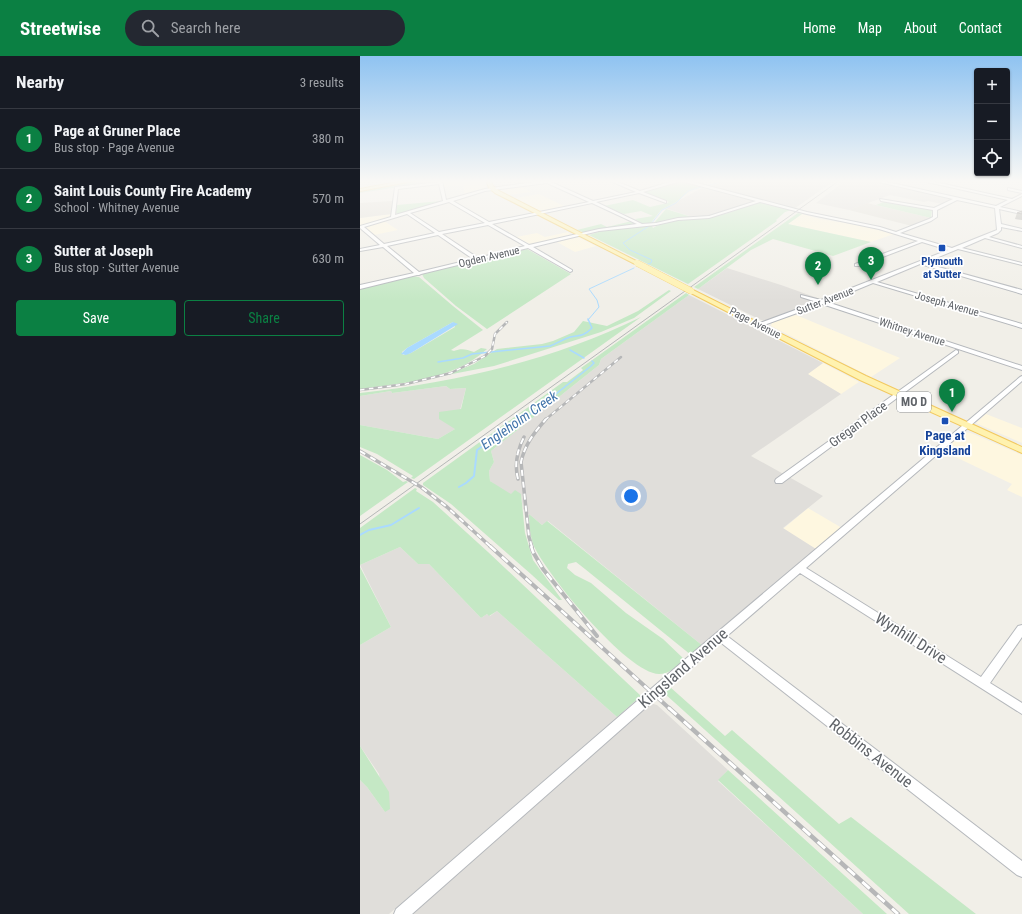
<!DOCTYPE html>
<html lang="en">
<head>
<meta charset="utf-8">
<style>
	:root { --surface:#171b24; --page:#242831; --text:#f1f3f6; --muted:#9ea1a6; --line:#363941; --accent:#0b8043 }
	body { margin:0; font-family:"Roboto Condensed",sans-serif; background:var(--page); color:var(--text) }
	.controls { position:absolute; right:12px; top:12px; display:grid; overflow:hidden; border-radius:4px; box-shadow:0 1px 3px #0004 }
	.controls button { width:36px; height:36px; display:grid; place-items:center; padding:0; border:0; border-bottom:1px solid var(--line); background:var(--surface); color:var(--text); font:20px sans-serif }
	.you { position:absolute; left:271px; top:440px; width:14px; height:14px; margin:-10px; border:3px solid #fff; border-radius:50%; background:#1a73e8; box-shadow:0 0 0 6px #1a73e833 }
	.badge { display:grid; place-items:center; width:26px; height:26px; border-radius:50%; background:var(--accent); color:#fff; font-size:13px; font-weight:700 }
	.pin { position:absolute; translate:-50% -33px; filter:drop-shadow(0 1px 2px #0008) }
	.pin::after { content:''; position:absolute; top:21px; width:14px; height:12px; background:inherit; clip-path:polygon(0 0,100% 0,50% 100%) }
	.list { margin:0; padding:0; list-style:none }
	h2 { display:flex; justify-content:space-between; align-items:center; height:52px; margin:0; padding:0 16px; font-size:17px }
	h2 small { font-size:13px; font-weight:400; color:var(--muted) }
	.list li { display:grid; grid-template-columns:26px 1fr auto; gap:12px; align-items:center; box-sizing:border-box; height:60px; padding:0 16px; border-top:1px solid var(--line) }
	.list b { display:block; font-size:15px; white-space:nowrap }
	.list p { margin:0; font-size:13px; white-space:nowrap; color:var(--muted) }
	.list em { font-size:13px; font-style:normal; color:var(--muted) }
	.actions { display:flex; gap:8px; padding:12px 16px }
	.actions a { flex:1; padding:9px 0; border:1px solid var(--accent); border-radius:4px; text-align:center; font-size:14px; color:var(--accent) }
	.actions .main { background:var(--accent); color:#fff }
	.icon { flex:none; width:22px; height:22px; fill:none; stroke:currentColor; stroke-width:2; stroke-linecap:round; stroke-linejoin:round }
	.map { position:relative; flex:none; width:662px; height:858px; overflow:hidden }
	header { display:flex; align-items:center; gap:24px; box-sizing:border-box; height:56px; padding:0 20px; background:var(--accent); color:#fff }
	header strong { font-size:19px }
	nav { display:flex; gap:22px; margin-inline-start:auto; font-size:14px }
	.search { width:280px; height:36px; background:var(--page); display:flex; align-items:center; gap:10px; box-sizing:border-box; padding:0 14px; border-radius:22px; color:var(--muted); font-size:15px }
	main { display:flex }
	aside { flex:1; background:var(--surface) }
	.map>svg:first-child { display:block }
	.commercial { fill:#fef7e0 }
	.industrial { fill:#e0deda }
	.education { fill:#e1ded6 }
	.green { fill:#c5e8c5; fill-rule:evenodd }
	.water { fill:#aadaff }
	.lines { fill:none; stroke-linecap:round; stroke-linejoin:round }
	.stream-far2 { stroke:#aadaff; stroke-width:1 }
	.stream-far1 { stroke:#aadaff; stroke-width:1.5 }
	.stream { stroke:#aadaff; stroke-width:2 }
	.minor-casing { stroke:#b5b8bc; stroke-width:2 }
	.major-casing { stroke:#f2c960; stroke-width:2 }
	.minor { fill:#fff; fill-rule:evenodd }
	.major { fill:#fff2af; fill-rule:evenodd }
	.tram { stroke:#b6b7b8; stroke-width:1 }
	.rail-far3-casing { stroke:#b6b7b8; stroke-width:2.5 }
	.rail-far2-casing { stroke:#b6b7b8; stroke-width:3.5 }
	.rail-far1-casing { stroke:#b6b7b8; stroke-width:4 }
	.rail-casing { stroke:#b6b7b8; stroke-width:4.5 }
	.rail-far3 { stroke:#fff; stroke-width:1.5; stroke-dasharray:4.5; stroke-linecap:butt }
	.rail-far2 { stroke:#fff; stroke-width:2; stroke-dasharray:6; stroke-linecap:butt }
	.rail-far1 { stroke:#fff; stroke-width:2.5; stroke-dasharray:8; stroke-linecap:butt }
	.rail { stroke:#fff; stroke-width:3; stroke-dasharray:10; stroke-linecap:butt }
	.major-bridge-casing { stroke:#f2c960; stroke-width:7; stroke-linecap:butt }
	.major-bridge { stroke:#fff2af; stroke-width:6 }
	.wall { fill:#afaea9 }
	.building { fill:#cccac5; stroke:#8f8d8a }
	.transit-dot { fill:#1a4fb4; stroke:#fff; stroke-width:1.5 }
	.labels { text-anchor:middle; dominant-baseline:central; stroke-width:3.5; stroke-linejoin:round; paint-order:stroke }
	.far-street-label { font-size:11px; fill:#5f6368; stroke:#fff }
	.far-transit-label { font-size:11px; font-weight:bold; fill:#164399; stroke:#fff }
	.shield { fill:#fff; stroke:#8f9295; stroke-width:1 }
	.shield-label { font-size:12px; font-weight:bold; fill:#5f6368 }
	.street-label { font-size:13px; fill:#5f6368; stroke:#fff }
	.transit-label { font-size:13px; font-weight:bold; fill:#164399; stroke:#fff }
	.water-label { font-size:14px; font-style:italic; fill:#4174aa; stroke:#fff }
	.near-street-label { font-size:16px; fill:#5f6368; stroke:#fff }
</style>
</head>
<body>
<header>
<strong>Streetwise</strong>
<div class="search"><svg class="icon" aria-label="search" viewBox="0 0 24 24"><circle cx="10" cy="10" r="6"/><path d="M15 15l6 6"/></svg>Search here</div>
<nav><a>Home</a><a>Map</a><a>About</a><a>Contact</a></nav>
</header>
<main>
<aside>
<h2>Nearby<small>3 results</small></h2>
<ul class="list">
<li><span class="badge">1</span><div><b>Page at Gruner Place</b><p>Bus stop · Page Avenue</p></div><em>380 m</em></li>
<li><span class="badge">2</span><div><b>Saint Louis County Fire Academy</b><p>School · Whitney Avenue</p></div><em>570 m</em></li>
<li><span class="badge">3</span><div><b>Sutter at Joseph</b><p>Bus stop · Sutter Avenue</p></div><em>630 m</em></li>
</ul>
<div class="actions"><a class="main">Save</a><a>Share</a></div>
</aside>
<div class="map">
<svg width="662" height="858" viewBox="0 0 662 858">
	<rect width="100%" height="100%" fill="#f1efe8"/>
	<path class="commercial" d="M 100,124 L 124,124 L 127,133 L 105,139 L 103,129 L 84,131 L 83,126 Z
		M 160,130 L 171,136 L 149,139 L 138,133 Z
		M 179,138 L 206,151 L 180,155 L 156,142 Z
		M 31,158 L 29,161 L 0,170 L 0,162 Z
		M 442,158 L 460,163 L 498,169 L 534,178 L 511,186 L 428,168 Z
		M 24,165 L 38,174 L 14,179 L 5,171 Z
		M 208,176 L 212,180 L 172,189 L 156,181 L 177,177 L 185,181 Z
		M 218,181 L 236,190 L 215,196 L 197,186 Z
		M 436,259 L 540,302 L 511,321 L 411,270 L 412,267 Z
		M 463,307 L 499,326 L 481,338 L 447,318 Z
		M 626,358 L 662,372 L 662,387 L 618,368 L 616,367 Z
		M 604,376 L 611,377 L 662,399 L 662,441 L 647,434 L 652,428 L 583,395 Z
		M 448,452 L 482,472 L 456,493 L 423,473 Z"/>
	<path class="industrial" d="M 369,124 L 475,124 L 434,153 L 350,130 Z
		M 486,124 L 508,124 L 592,143 L 582,148 L 568,145 L 564,146 L 530,139 L 489,154 L 456,147 Z
		M 342,132 L 394,145 L 354,160 L 335,162 L 305,152 Z
		M 367,212 L 421,229 L 463,244 L 407,264 L 401,264 L 338,233 Z
		M 329,239 L 463,307 L 448,318 L 481,338 L 391,400 L 463,440 L 423,472 L 456,493 L 343,590 L 188,465 L 182,469 L 163,453 L 161,438 L 151,439 L 138,431 L 130,425 L 129,415 L 134,406 L 131,395 L 239,309 L 241,303 Z
		M 86,330 L 90,333 L 106,332 L 95,373 L 78,383 L 0,369 L 0,340 L 31,335 L 32,337 Z
		M 40,491 L 58,508 L 69,508 L 121,562 L 127,558 L 130,560 L 137,555 L 257,661 L 29,858 L 0,858 L 0,724 L 7,731 L 25,756 L 19,718 L 0,690 L 0,589 L 31,571 L 0,509 Z
		M 290,647 L 297,649 L 368,714 L 358,725 L 503,858 L 49,858 Z"/>
	<path class="education" d="M 32,145 L 31,158 L 0,162 L 0,147 Z
		M 507,147 L 571,162 L 552,170 L 489,154 Z"/>
	<path class="green" d="M 62,124 L 78,125 L 0,137 L 0,135 Z
		M 320,126 L 340,131 L 331,134 L 316,146 L 301,154 L 290,168 L 283,168 L 275,163 L 293,160 L 281,155 L 264,158 L 244,150 L 273,144 L 290,151 L 307,147 L 309,146 L 284,136 Z
		M 81,145 L 38,158 L 36,157 L 37,149 Z
		M 526,145 L 571,154 L 572,154 L 571,162 L 516,149 Z
		M 397,146 L 431,154 L 425,156 L 416,164 L 417,165 L 328,228 L 229,179 L 245,174 L 287,170 L 292,170 L 293,172 C 312,161 332,165 353,161 C 368,158 383,151 397,146 Z
		M 306,153 L 335,162 L 322,162 L 294,167 Z
		M 438,157 L 442,158 L 428,168 L 511,186 L 473,200 L 413,183 L 391,194 L 338,233 L 334,231 Z
		M 272,165 L 275,168 L 225,177 L 217,174 L 241,168 L 247,171 Z
		M 167,193 L 211,218 L 127,273 L 96,250 L 64,222 L 62,218 Z
		M 53,220 L 59,221 L 93,250 L 123,274 L 91,294 L 94,295 C 101,292 106,293 114,296 L 121,292 L 127,293 C 94,324 42,327 0,333 L 0,233 ZM 93,266 L 95,271 L 51,297 L 43,299 L 42,296 L 47,292 Z
		M 309,234 L 311,235 L 274,262 L 241,276 L 134,310 L 87,319 L 114,308 L 137,293 L 182,288 L 193,285 L 214,276 L 223,265 L 247,270 L 278,255 Z
		M 326,237 L 329,239 L 241,303 L 239,309 L 131,395 L 134,406 L 129,415 L 130,425 L 151,438 L 155,434 L 161,438 L 165,477 L 173,504 L 202,544 L 199,544 L 172,519 L 91,448 L 63,429 L 63,427 L 203,326 L 207,326 L 223,314 L 221,312 Z
		M 281,261 L 54,423 L 51,422 L 53,420 L 17,398 L 0,391 L 0,369 L 78,383 L 95,373 L 79,363 L 79,356 L 101,353 L 106,332 L 90,333 L 86,330 L 32,337 L 31,335 L 0,340 L 0,337 C 97,326 194,304 281,261 Z
		M 0,399 L 27,414 L 43,426 L 46,425 L 48,426 L 0,460 Z
		M 55,432 L 57,433 L 56,435 L 73,446 L 128,496 L 281,640 L 257,661 L 137,555 L 129,560 L 127,558 L 121,562 L 69,508 L 58,508 L 40,491 L 0,509 L 0,472 Z
		M 169,458 L 182,469 L 187,465 L 343,590 L 331,599 L 225,513 L 216,506 L 208,508 L 207,512 L 215,519 L 231,527 L 266,557 L 303,583 L 325,604 C 318,610 309,618 299,618 C 268,618 185,517 173,488 C 170,479 169,468 169,458 Z
		M 0,511 L 31,571 L 0,589 Z
		M 310,631 L 365,680 L 372,674 L 479,768 L 491,761 L 616,858 L 549,858 L 304,637 Z
		M 0,690 L 29,736 L 30,753 L 25,756 L 7,731 L 0,724 Z
		M 368,714 L 527,858 L 503,858 L 358,724 Z"/>
	<path class="water" d="M 93,266 L 98,268 L 51,297 L 46,299 L 41,298 L 47,292 Z"/>
	<g class="lines">
		<path class="stream-far2" d="M 347,130 L 366,124
			M 291,168 L 302,154 L 316,147 L 328,135 L 341,131
			M 288,208 L 291,207 L 292,204 L 270,194 L 263,187 L 289,170
			M 228,264 L 239,251 L 237,244 L 229,233 L 274,212"/>
		<path class="stream-far1" d="M 210,294 L 224,302
			M 78,306 L 103,302 L 112,298 L 190,290 C 196,288 200,285 205,283 C 217,277 220,284 232,272 L 228,263
			M 158,364 L 172,357 L 231,310 L 234,307 L 232,305"/>
		<path class="stream" d="M 99,431 L 106,427 L 114,420 L 117,394 L 140,378 L 150,368 L 160,363
			M 0,479 L 9,474 L 31,469 L 59,452"/>
		<defs>
			<path id="minor" d="M 78,124 L 82,124 L 86,144 L 125,133 L 187,124 L 198,124 L 191,126 L 233,145 L 276,136 L 248,124 L 253,124 L 280,135 L 316,124 L 326,124 L 447,156 L 520,171 L 536,176 L 569,163 L 573,161 L 573,154 L 521,145 L 520,143 L 574,152 L 593,143 L 510,124 L 518,124 L 636,150 L 648,144 L 558,124 L 566,124 L 652,143 L 662,138 L 662,140 L 640,151 L 662,156 L 662,158 L 639,153 L 641,168 L 662,173 L 662,175 L 641,171 L 641,174 L 638,177 L 629,181 L 662,190 L 662,192 L 625,182 L 602,192 L 662,207 L 662,209 L 598,193 L 564,207 L 662,234 L 662,238 L 560,208 L 517,226 L 662,268 L 662,272 L 513,227 L 467,246 L 662,310 L 662,314 L 462,248 L 401,270 L 397,270 L 397,268 L 457,246 L 441,241 L 441,239 L 461,244 L 588,194 L 562,186 L 499,210 L 495,210 L 495,208 L 558,185 L 519,173 L 447,158 L 400,146 L 349,162 L 318,164 L 296,169 L 239,175 L 173,191 L 212,214 L 212,215 L 210,216 L 168,192 L 61,218 L 59,219 L 57,219 L 0,233 L 0,229 L 54,217 L 23,191 L 0,195 L 0,193 L 20,189 L 0,172 L 0,170 L 31,161 L 35,131 L 79,126 ZM 321,125 L 396,145 L 349,160 L 318,162 L 296,167 L 282,168 L 236,146 L 279,137 L 306,147 L 306,145 L 283,136 ZM 187,127 L 229,146 L 129,166 L 93,145 L 125,135 ZM 79,128 L 83,145 L 35,159 L 38,133 ZM 597,144 L 635,152 L 637,174 L 592,192 L 540,177 L 571,165 L 577,161 L 577,154 ZM 89,146 L 125,167 L 79,176 L 50,157 ZM 232,147 L 277,168 L 239,173 L 169,189 L 132,168 ZM 47,158 L 75,177 L 24,188 L 4,171 ZM 128,169 L 165,190 L 118,202 L 82,178 ZM 78,179 L 113,203 L 59,216 L 27,190 Z
				M 648,132 L 662,135 L 662,137 L 648,134 Z
				M 596,294 L 598,295 L 598,297 L 422,427 L 416,427 L 415,425 L 416,423 Z
				M 662,320 L 662,325 L 446,512 L 621,621 L 658,570 L 662,569 L 662,581 L 630,627 L 662,647 L 662,658 L 440,517 L 367,580 L 662,805 L 662,821 L 657,819 L 360,586 L 52,858 L 34,858 L 36,853 L 328,601 L 660,321 Z"/>
			<path id="major" d="M 47,124 L 59,124 L 0,135 L 0,133 Z
				M 126,124 L 130,124 L 133,130 L 139,135 L 280,207 L 275,208 L 135,137 L 129,132 Z
				M 331,233 L 506,320 L 662,391 L 662,397 L 500,324 L 329,236 L 328,235 Z"/>
		</defs>
		<use href="#minor" class="minor-casing"/>
		<use href="#major" class="major-casing"/>
		<use href="#minor" class="minor"/>
		<use href="#major" class="major"/>
		<path class="tram" d="M 0,468 L 480,124"/>
		<defs>
			<path id="rail-far3" d="M 0,334 L 46,328 L 91,317 L 125,300 L 132,293 L 135,278 L 147,266
				M 185,364 L 261,301"/>
			<path id="rail-far2" d="M 0,395 L 61,431 L 87,451 L 131,491
				M 158,423 C 154,408 157,395 164,381
				M 172,491 L 169,481 L 161,406 C 165,388 174,377 186,363"/>
			<path id="rail-far1" d="M 130,490 L 310,653
				M 171,490 L 173,496 L 183,513 L 237,580"/>
			<path id="rail" d="M 309,652 L 538,858"/>
		</defs>
		<use href="#rail-far3" class="rail-far3-casing"/>
		<use href="#rail-far2" class="rail-far2-casing"/>
		<use href="#rail-far1" class="rail-far1-casing"/>
		<use href="#rail" class="rail-casing"/>
		<use href="#rail-far3" class="rail-far3"/>
		<use href="#rail-far2" class="rail-far2"/>
		<use href="#rail-far1" class="rail-far1"/>
		<use href="#rail" class="rail"/>
		<defs>
			<path id="major-bridge" d="M 277,207 L 331,235"/>
		</defs>
		<use href="#major-bridge" class="major-bridge-casing"/>
		<use href="#major-bridge" class="major-bridge"/>
	</g>
	<path class="wall" d="M 662,155 L 662,164 L 655,163 L 657,157 Z"/>
	<path class="building" d="M 662,155 L 662,158 L 657,157 Z"/>
	<linearGradient id="sky" x2="0" y2="1"><stop stop-color="#8fc3f1"/><stop offset="0.51" stop-color="#f9f8f5"/><stop offset="1" stop-color="#f9f8f5" stop-opacity="0"/></linearGradient>
	<rect width="662" height="245" fill="url(#sky)"/>
	<g class="transit-dot">
		<rect x="578" y="188" width="8" height="8" rx="2"/>
		<rect x="581" y="361" width="8" height="8" rx="2"/>
	</g>
	<g class="labels">
		<g class="far-street-label">
			<text transform="translate(129 201) rotate(-13)">Ogden Avenue</text>
			<text transform="translate(465 245) rotate(-21)">Sutter Avenue</text>
			<text transform="translate(587 248) rotate(16)">Joseph Avenue</text>
			<text transform="translate(395 267) rotate(27)">Page Avenue</text>
			<text transform="translate(552 276) rotate(18)">Whitney Avenue</text>
		</g>
		<g class="far-transit-label">
			<text x="582" y="205">Plymouth<tspan x="582" dy="13">at Sutter</tspan></text>
		</g>
		<rect class="shield" x="537" y="336" width="34" height="20" rx="3"/>
		<g class="shield-label">
			<text x="554" y="346">MO D</text>
		</g>
		<g class="street-label">
			<text transform="translate(498 368) rotate(-36)">Gregan Place</text>
		</g>
		<g class="transit-label">
			<text x="585" y="379">Page at<tspan x="585" dy="15">Kingsland</tspan></text>
		</g>
		<g class="water-label">
			<text transform="translate(159 364) rotate(-35)">Engleholm Creek</text>
		</g>
		<g class="near-street-label">
			<text transform="translate(551 582) rotate(32)">Wynhill Drive</text>
			<text transform="translate(323 612) rotate(-41)">Kingsland Avenue</text>
			<text transform="translate(511 697) rotate(38)">Robbins Avenue</text>
		</g>
	</g>
</svg>
<div class="controls">
<button>+</button>
<button>−</button>
<button><svg class="icon" aria-label="locate" viewBox="0 0 24 24"><circle cx="12" cy="12" r="6"/><path d="M12 2v4M12 18v4M2 12h4M18 12h4"/></svg></button>
</div>
<div class="you"></div>
<div class="pin badge" style="left:592px;top:356px">1</div>
<div class="pin badge" style="left:458px;top:229px">2</div>
<div class="pin badge" style="left:511px;top:224px">3</div>
</div>
</main>
</body>
</html>
